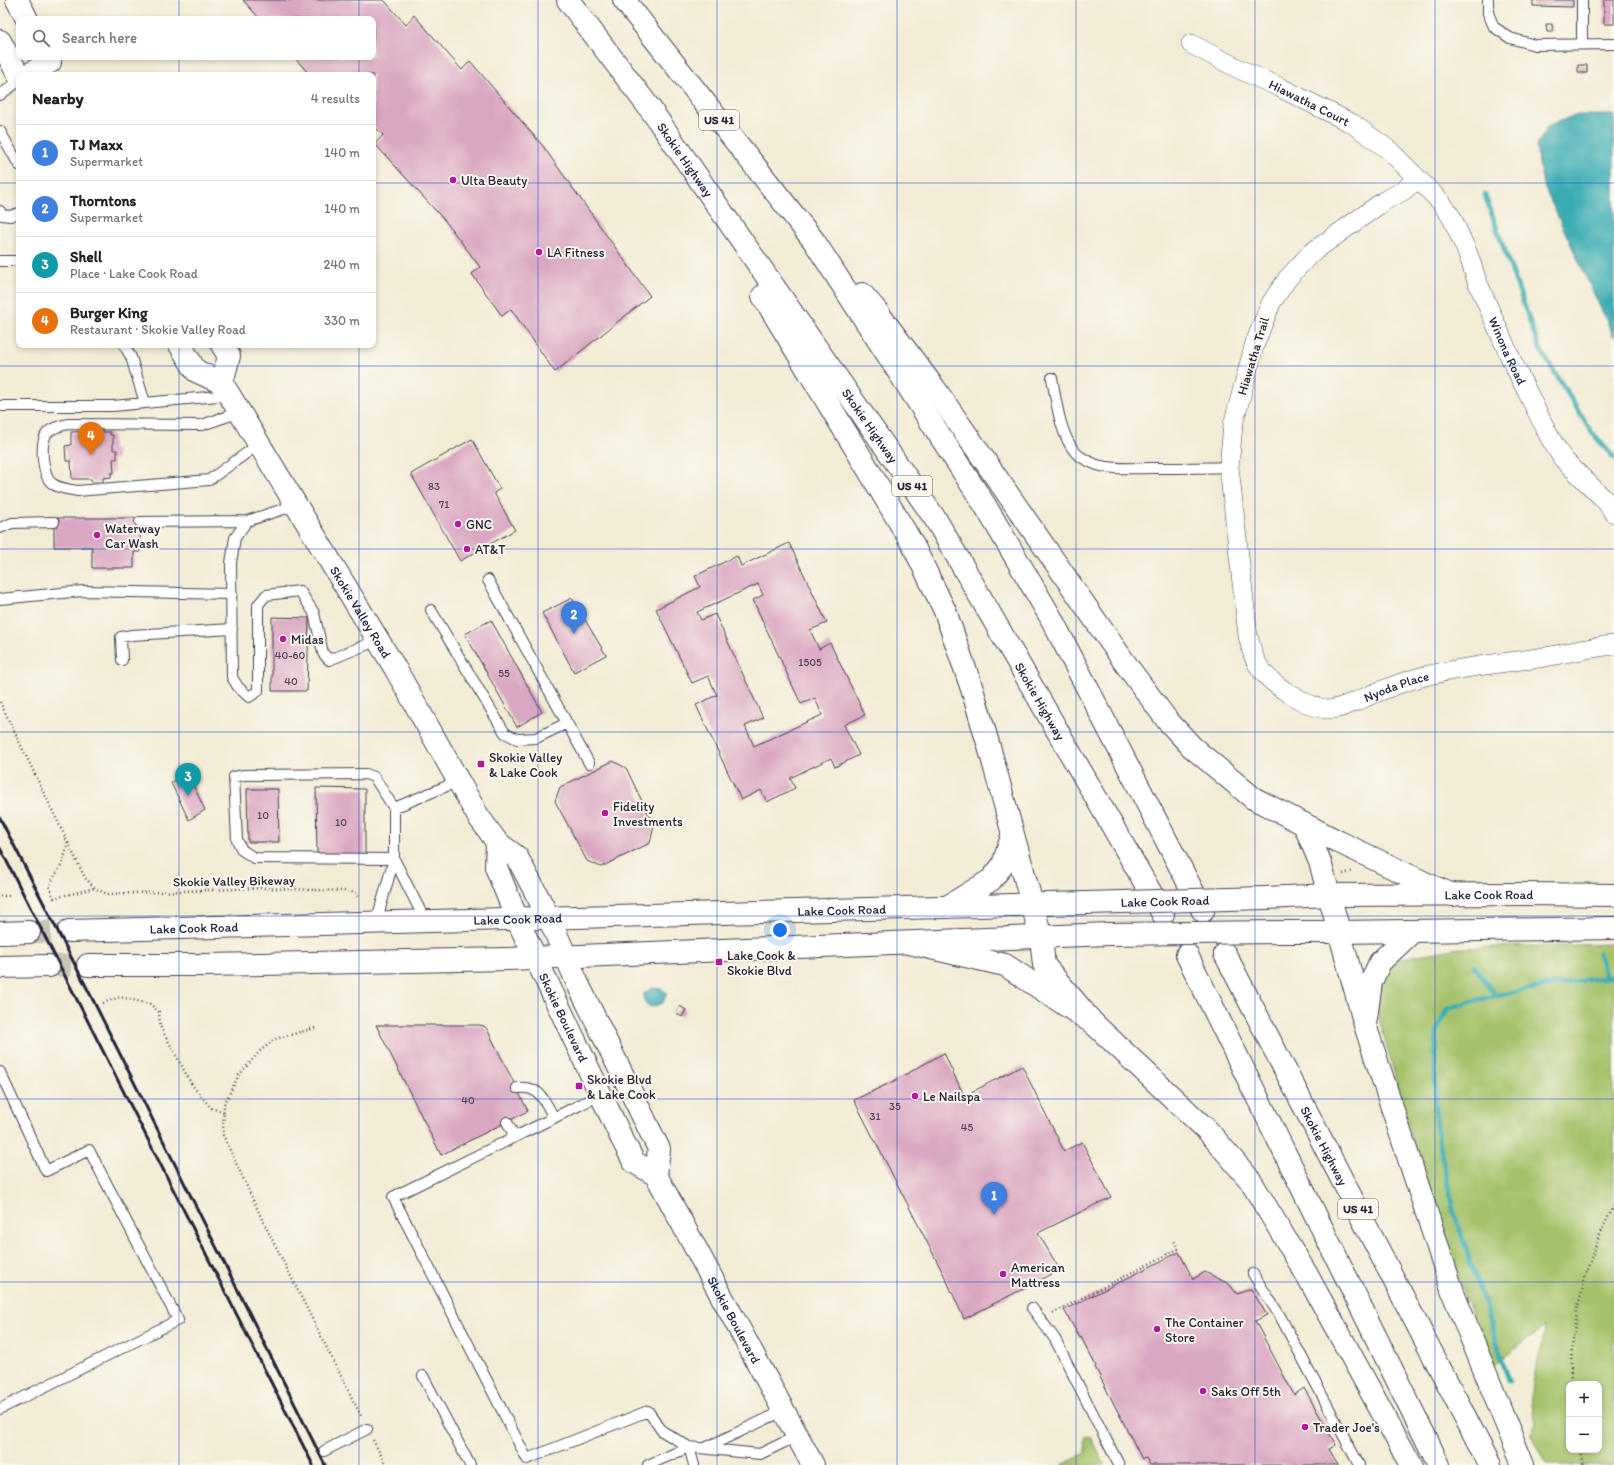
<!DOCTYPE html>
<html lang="en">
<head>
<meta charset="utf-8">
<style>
	:root { --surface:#fff; --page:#f2f2f2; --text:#202124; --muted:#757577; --line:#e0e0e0; --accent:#b5179e }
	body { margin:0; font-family:Itim,sans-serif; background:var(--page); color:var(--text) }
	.controls { position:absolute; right:12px; bottom:12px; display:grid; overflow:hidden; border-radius:8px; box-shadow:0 2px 6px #0003 }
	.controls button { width:36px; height:36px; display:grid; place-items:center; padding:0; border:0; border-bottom:1px solid var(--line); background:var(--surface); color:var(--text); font:20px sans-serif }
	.you { position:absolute; left:780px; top:930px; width:14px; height:14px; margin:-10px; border:3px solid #fff; border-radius:50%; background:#1a73e8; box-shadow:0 0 0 6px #1a73e833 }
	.badge { display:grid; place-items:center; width:26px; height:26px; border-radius:50%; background:var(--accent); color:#fff; font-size:13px; font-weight:700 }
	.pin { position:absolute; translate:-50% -33px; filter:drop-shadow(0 1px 2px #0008) }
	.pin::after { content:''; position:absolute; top:21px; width:14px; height:12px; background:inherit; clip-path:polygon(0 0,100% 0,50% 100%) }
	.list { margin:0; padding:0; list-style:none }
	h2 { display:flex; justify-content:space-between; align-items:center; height:52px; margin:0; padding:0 16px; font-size:17px }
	h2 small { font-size:13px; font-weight:400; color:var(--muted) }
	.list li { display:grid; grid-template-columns:26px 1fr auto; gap:12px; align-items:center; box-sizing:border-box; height:56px; padding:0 16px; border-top:1px solid var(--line) }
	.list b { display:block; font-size:15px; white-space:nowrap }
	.list p { margin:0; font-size:13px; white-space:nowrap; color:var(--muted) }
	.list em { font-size:13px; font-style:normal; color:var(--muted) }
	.icon { flex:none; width:22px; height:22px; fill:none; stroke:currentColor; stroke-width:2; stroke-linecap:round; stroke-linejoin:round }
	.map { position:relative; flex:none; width:1614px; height:1465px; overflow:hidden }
	.search { position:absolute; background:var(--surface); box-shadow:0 2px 6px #0003; left:16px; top:16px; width:360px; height:44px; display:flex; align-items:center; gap:10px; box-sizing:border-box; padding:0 14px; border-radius:8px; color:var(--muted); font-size:15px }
	.panel { position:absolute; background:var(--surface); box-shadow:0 2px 6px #0003; left:16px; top:72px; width:360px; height:276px; border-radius:8px }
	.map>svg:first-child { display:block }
	.green { fill:#a4c26a; stroke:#637252; fill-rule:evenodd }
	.water { fill:#39abb2; stroke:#2e6676 }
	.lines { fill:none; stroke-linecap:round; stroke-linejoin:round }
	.stream { stroke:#39abb2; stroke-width:5 }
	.building { fill:#daa7c2; fill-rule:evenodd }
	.primary-tunnel { stroke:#c8c4b6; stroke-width:22; stroke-dasharray:22 11; stroke-linecap:butt }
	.service-casing { stroke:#414052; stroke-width:12 }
	.minor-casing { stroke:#414052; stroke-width:20 }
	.secondary-casing { stroke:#414052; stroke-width:24 }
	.primary-casing { stroke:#414052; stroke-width:24 }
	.motorway-casing { stroke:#414052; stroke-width:24 }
	.path { stroke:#414052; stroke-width:2.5; stroke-dasharray:1 3; stroke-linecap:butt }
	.service { stroke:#fff; stroke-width:10 }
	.minor { stroke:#fff; stroke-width:19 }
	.secondary { stroke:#fff; stroke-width:22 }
	.primary { stroke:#fff; stroke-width:22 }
	.motorway { stroke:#fff; stroke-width:22 }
	.rail { stroke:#22223b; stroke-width:3 }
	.primary-bridge-casing { stroke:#414052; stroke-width:24; stroke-linecap:butt }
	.primary-bridge { stroke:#fff; stroke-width:22 }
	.grid { fill:none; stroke:#1d4ed8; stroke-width:1; stroke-opacity:0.55 }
	.poi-dot { fill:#b5179e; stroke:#fbf7ec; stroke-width:1.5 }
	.labels { text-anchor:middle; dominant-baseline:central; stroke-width:4; stroke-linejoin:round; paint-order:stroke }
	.number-label { font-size:11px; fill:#50435d }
	.shield { fill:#fbf7ec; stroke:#636270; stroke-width:1 }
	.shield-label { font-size:12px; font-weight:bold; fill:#22223b }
	.street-label { font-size:13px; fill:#22223b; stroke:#fbf7ec }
	.poi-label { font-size:13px; fill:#22223b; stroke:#fbf7ec; text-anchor:start }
</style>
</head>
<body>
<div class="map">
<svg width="1614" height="1465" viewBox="0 0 1614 1465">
	<rect width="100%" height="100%" fill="#fbf7ec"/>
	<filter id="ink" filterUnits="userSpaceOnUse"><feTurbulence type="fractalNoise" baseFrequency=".025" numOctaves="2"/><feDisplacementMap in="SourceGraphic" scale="8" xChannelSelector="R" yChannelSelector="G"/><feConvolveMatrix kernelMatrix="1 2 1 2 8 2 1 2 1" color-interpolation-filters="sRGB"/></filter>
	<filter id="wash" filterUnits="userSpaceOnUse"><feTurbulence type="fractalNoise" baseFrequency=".012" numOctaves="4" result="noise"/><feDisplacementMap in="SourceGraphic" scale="16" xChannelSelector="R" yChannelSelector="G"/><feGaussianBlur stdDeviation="0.9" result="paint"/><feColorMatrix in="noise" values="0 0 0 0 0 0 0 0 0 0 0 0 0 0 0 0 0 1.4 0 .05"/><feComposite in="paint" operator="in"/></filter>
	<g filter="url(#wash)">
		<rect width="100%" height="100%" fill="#f2ecd5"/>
		<path class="green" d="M 1614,944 L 1614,1465 L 1546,1465 L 1530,1433 L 1535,1425 C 1533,1414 1531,1402 1532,1391 C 1534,1369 1543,1348 1545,1326 L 1491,1366 L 1425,1187 L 1376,1007 L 1384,970 L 1395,959 L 1459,948 ZM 1569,1384 L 1599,1384 L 1599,1450 L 1569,1450 Z
			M 1086,1436 L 1091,1437 L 1105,1465 L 1062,1465 L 1086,1453 L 1085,1439 Z"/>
		<path class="water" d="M 1574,115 L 1614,115 L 1614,337 L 1543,185 L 1536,147 L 1547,127 Z
			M 652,988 L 662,989 L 667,993 L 663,1003 L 652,1007 C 645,1005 642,999 644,993 Z"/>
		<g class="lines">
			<path class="stream" d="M 1485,195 L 1539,347 L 1590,430 L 1614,458
				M 1599,953 L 1606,977
				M 1474,966 L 1495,995
				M 1509,1380 L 1453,1209 L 1436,1126 L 1435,1063 L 1437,1031 L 1447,1009 C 1501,991 1558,984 1614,976"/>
		</g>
		<g id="blocks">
			<path class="building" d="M 243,0 L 384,0 L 406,25 L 414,15 L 462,70 L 470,61 L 542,145 L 650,296 L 555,372 L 511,309 L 502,316 L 472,274 L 480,267 L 446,222 L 375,144 L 383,135 L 373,125 L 373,75 L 310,75 L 294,57 L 373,57 L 373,19 L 260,19 Z
				M 1533,0 L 1573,0 L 1573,7 L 1533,6 Z
				M 1604,0 L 1614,0 L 1614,24 L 1604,24 Z
				M 1546,24 L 1552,24 L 1553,32 L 1547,32 Z
				M 1578,65 L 1587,65 L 1587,73 L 1578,73 Z
				M 103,431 L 103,432 L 110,432 L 110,435 L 113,435 L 113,450 L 117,450 L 117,459 L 113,459 L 114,473 L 111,473 L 111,477 L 103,478 L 103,482 L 92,482 L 91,479 L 72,479 L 71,461 L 66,461 L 65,446 L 71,445 L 71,432 Z
				M 472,439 L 500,489 L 494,493 L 515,530 L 460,561 L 411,474 Z
				M 54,518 L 140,518 L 140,552 L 134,552 L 134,568 L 92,568 L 92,547 L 54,547 Z
				M 789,543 L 827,623 L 810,630 L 819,649 L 830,643 L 865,715 L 844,725 L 859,755 L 835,767 L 831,758 L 790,778 L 795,788 L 767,802 L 761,790 L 741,800 L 696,705 L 717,695 L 708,676 L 692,683 L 656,609 L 700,587 L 695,576 L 737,556 L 741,566 ZM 758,584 L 763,595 L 753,600 L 801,704 L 815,698 L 822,715 L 754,746 L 745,726 L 763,718 L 715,614 L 701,620 L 697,612 Z
				M 572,598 L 606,655 L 574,672 L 542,613 Z
				M 272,617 L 309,618 L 307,691 L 272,691 Z
				M 491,620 L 542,712 L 517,727 L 465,634 Z
				M 613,761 L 626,768 L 654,826 L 650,843 L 601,867 L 587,861 L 555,801 L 560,787 Z
				M 188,774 L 205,810 L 189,820 L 171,783 Z
				M 316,788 L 365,789 L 365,856 L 317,855 Z
				M 247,789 L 278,789 L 279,842 L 248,842 Z
				M 680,1006 L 686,1010 L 682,1017 L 676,1013 Z
				M 376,1025 L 479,1025 L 484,1026 L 487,1029 L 528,1111 L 441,1155 Z
				M 944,1053 L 964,1096 L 1022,1066 L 1064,1151 L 1082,1142 L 1111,1197 L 1038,1233 L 1060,1270 L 964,1319 L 946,1279 L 854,1100 L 894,1081 Z
				M 1179,1252 L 1193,1279 L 1205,1272 L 1229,1284 L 1237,1294 L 1251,1289 L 1267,1315 L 1255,1321 L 1294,1395 L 1304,1388 L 1336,1445 L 1329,1449 L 1338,1465 L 1150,1465 L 1146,1458 L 1142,1459 L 1095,1367 L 1096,1366 L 1081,1337 L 1080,1338 L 1064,1310 Z"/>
		</g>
	</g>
	<g filter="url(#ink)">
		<use href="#blocks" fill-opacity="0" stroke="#414052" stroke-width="1"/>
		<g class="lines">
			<path class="primary-tunnel" d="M 29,932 L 69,931
				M 49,966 L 88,965"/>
			<defs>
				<path id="service" d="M 1488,0 L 1488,13 L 1494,27 L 1510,38 L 1535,45 L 1614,44
					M 1582,0 L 1582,44
					M 0,95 L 19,81
					M 0,131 L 19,165
					M 0,211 L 2,215 L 10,216 L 19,213
					M 0,261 L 19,261
					M 124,345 L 131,357 L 145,403
					M 1052,378 C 1056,400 1060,436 1076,453 C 1081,458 1090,462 1097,465 C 1114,470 1135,468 1152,468 C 1178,468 1203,468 1229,467
					M 0,406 L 113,406 L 229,395
					M 240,412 L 202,425 L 68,424 C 61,426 53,427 48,432 C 39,441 42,477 53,484 C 60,489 69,489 77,491 L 209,480 L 259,444
					M 296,505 L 247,521 L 235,538 L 231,563 L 232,677 L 238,687 L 249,697 L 258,691 L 258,605 L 266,595 L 300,591 L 314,613 L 323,653 L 329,660 L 378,640
					M 140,522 L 247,521
					M 0,528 L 12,523 L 54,522
					M 488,580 L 589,763
					M 0,599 L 83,591 L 232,594
					M 431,610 L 505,733 L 517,739 L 536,738 L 567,723
					M 122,660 L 121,637 L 132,635 L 232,629
					M 394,808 L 394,859 L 254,858 L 242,850 L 237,840 L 234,777 L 244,775 L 366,774 L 374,777 L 394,808 L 459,781
					M 394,859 L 426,922
					M 376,923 L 394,859
					M 0,1072 L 46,1171 L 89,1150 L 178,1320 L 0,1409
					M 517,1088 C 540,1085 544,1100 554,1118
					M 600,1095 L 393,1197 L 527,1459 L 648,1411 L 662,1431 L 689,1447 L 760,1454 L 797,1436
					M 507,1122 L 515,1137
					M 1253,1274 L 1280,1316 L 1359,1465
					M 1032,1308 L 1055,1339 L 1119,1465
					M 423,1376 L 470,1465
					M 705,1448 L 783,1411
					M 324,1451 L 367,1429
					M 648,1465 L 689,1447 L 694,1465"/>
				<g id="minor">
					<path id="s1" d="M 1191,44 L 1239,69 L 1279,87 L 1353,124 L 1389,150 L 1441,202 L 1452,218 L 1468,254 L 1477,281 L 1511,359 L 1550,438 L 1563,459 L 1605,500 L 1614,513"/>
					<path id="s2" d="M 1417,179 L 1403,191 L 1384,201 L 1311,253 L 1288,278 L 1271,303 L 1255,343 L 1233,425 L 1229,467 L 1248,636 C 1251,646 1252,656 1258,665 C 1268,683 1307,708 1328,709 C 1339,710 1347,704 1357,701 C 1377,692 1404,681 1425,676 C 1465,666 1505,663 1545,657 C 1568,653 1591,647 1614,645"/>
				</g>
				<g id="secondary">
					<path d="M 17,0 L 27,19"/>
					<path d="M 0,41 L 19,76"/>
					<path d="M 28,75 L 50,62"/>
					<path id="s3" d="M 180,345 L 196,371 L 222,383 L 395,668 L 478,816 L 497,842 L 517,857 L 549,918 L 578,984 L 659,1149 L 656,1175"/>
					<path d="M 222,345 L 229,356 L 222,383"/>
					<path id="s4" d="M 497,842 L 496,867 L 517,919 L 621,1137 L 634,1162 L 656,1175 L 813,1465"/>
					<path id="s5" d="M 1329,895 L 1527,894 L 1614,895"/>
					<path d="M 1338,932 L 1614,928"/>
				</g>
				<g id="primary">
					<path d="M 1265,898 L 1329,895"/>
					<path id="s6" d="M 69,931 L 1086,903"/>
					<path d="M 1282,932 L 1338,932"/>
					<path d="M 0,933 L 29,932"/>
					<path d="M 88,965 L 206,965 L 508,959 L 1108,934"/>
					<path d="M 0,967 L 49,966"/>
				</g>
				<g id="motorway">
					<path id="s7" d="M 568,0 L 651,110 L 936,520 L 1163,914"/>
					<path d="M 624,0 L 814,241 L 986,507 L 1050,616 L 1203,911"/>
					<path d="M 862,294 L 875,309 L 935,389 L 1125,663 L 1167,720 L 1192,747 L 1253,798 L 1339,842 L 1429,885 L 1453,895"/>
					<path d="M 763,296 L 868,469 L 913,545 L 945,611 L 972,689 L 990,750 L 1041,937 L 1044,965 L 1093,1023"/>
					<path d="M 1304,824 L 1320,862 L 1365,1025 L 1453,1293 L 1523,1465"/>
					<path d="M 947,907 L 991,880 L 1003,865 L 1012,836"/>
					<path d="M 909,943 L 1005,965 L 1093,1023 L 1208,1131 L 1250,1180 L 1307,1275 L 1411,1465"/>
					<path id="s8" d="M 1225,954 L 1490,1465"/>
					<path d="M 1187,955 L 1439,1465"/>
					<path d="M 1366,1018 L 1371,982 L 1380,962 L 1413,931"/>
				</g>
			</defs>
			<use href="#service" class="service-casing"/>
			<use href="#minor" class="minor-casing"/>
			<use href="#secondary" class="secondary-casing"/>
			<use href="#primary" class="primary-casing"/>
			<use href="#motorway" class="motorway-casing"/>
			<path class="path" d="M 0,702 L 85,878 L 95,888 L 107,894 L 262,888 L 344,891 L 357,893 L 358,897
				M 68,843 L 63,862 L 49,886 L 54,898 L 95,888
				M 1343,874 L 1354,871
				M 0,896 L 12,896
				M 103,1003 L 120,997 L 150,1004 L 159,1012 L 160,1026 L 192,1085 L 211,1108 L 224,1112
				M 315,1028 L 275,1039 L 260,1051 L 239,1075 L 224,1104 L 223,1135 L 263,1221 L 362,1418
				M 1053,1313 L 1178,1249 L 1173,1239
				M 1571,1384 C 1569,1327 1586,1256 1614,1206
				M 373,1440 L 386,1465
				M 1580,1450 L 1583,1465"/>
			<use href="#service" class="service"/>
			<use href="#minor" class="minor"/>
			<use href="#secondary" class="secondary"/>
			<use href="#primary" class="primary"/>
			<use href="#motorway" class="motorway"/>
			<path class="rail" d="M 0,818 L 92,998 L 325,1465
				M 0,848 L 313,1465"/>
			<defs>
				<g id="primary-bridge">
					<path id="s9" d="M 1086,903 L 1265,898"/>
					<path d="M 1108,934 L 1282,932"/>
				</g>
			</defs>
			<use href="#primary-bridge" class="primary-bridge-casing"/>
			<use href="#primary-bridge" class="primary-bridge"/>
		</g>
	</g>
	<path class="grid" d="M 179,0 L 179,19M 359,0 L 359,19M 538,0 L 538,1465M 717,0 L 717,1465M 897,0 L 897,1465M 1076,0 L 1076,1465M 1255,0 L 1255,1465M 1435,0 L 1435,1465M 179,57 L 179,75M 359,57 L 359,75M 0,183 L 19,183M 373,183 L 1614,183M 179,345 L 179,1465M 359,345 L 359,1465M 0,366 L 1614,366M 0,549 L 1614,549M 0,732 L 1614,732M 0,916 L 1614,916M 0,1099 L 1614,1099M 0,1282 L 1614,1282"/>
	<g class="poi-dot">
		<circle cx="453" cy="180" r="4"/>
		<circle cx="539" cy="252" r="4"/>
		<circle cx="458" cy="524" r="4"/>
		<circle cx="97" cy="535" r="4"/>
		<circle cx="467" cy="549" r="4"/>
		<circle cx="283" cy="639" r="4"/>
		<rect x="477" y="760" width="8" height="8" rx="2"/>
		<circle cx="605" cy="813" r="4"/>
		<rect x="715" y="958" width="8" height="8" rx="2"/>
		<rect x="575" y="1082" width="8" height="8" rx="2"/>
		<circle cx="915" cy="1096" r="4"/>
		<circle cx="1003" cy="1274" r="4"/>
		<circle cx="1157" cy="1329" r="4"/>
		<circle cx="1203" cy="1391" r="4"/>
		<circle cx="1305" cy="1427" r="4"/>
	</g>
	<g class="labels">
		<g class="number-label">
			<text x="434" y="486">83</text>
			<text x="444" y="504">71</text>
			<text x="290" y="655">40-60</text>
			<text x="810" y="662">1505</text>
			<text x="504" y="673">55</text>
			<text x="291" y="681">40</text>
			<text x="263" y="815">10</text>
			<text x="341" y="822">10</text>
			<text x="468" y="1100">40</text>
			<text x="895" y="1106">35</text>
			<text x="875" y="1116">31</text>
			<text x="967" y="1127">45</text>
		</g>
		<g class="shield">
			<rect x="699" y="110" width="40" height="20" rx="3"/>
			<rect x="892" y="476" width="40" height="20" rx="3"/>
			<rect x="1338" y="1199" width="40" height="20" rx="3"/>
		</g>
		<g class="shield-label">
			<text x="719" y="120">US 41</text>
			<text x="912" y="486">US 41</text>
			<text x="1358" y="1209">US 41</text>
		</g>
		<g class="street-label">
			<text stroke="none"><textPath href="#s1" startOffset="132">Hiawatha Court</textPath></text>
			<text stroke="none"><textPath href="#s7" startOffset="198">Skokie Highway</textPath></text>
			<text stroke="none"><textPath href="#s1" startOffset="462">Winona Road</textPath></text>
			<text transform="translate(1253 356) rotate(-73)">Hiawatha Trail</text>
			<text stroke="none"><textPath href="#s7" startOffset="522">Skokie Highway</textPath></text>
			<text stroke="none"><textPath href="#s3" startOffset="327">Skokie Valley Road</textPath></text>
			<text stroke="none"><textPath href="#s2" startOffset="722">Nyoda Place</textPath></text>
			<text stroke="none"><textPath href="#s7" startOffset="846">Skokie Highway</textPath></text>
			<text transform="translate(234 881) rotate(-1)">Skokie Valley Bikeway</text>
			<text stroke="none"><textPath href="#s5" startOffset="160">Lake Cook Road</textPath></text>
			<text stroke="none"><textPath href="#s9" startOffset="79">Lake Cook Road</textPath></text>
			<text stroke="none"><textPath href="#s6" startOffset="773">Lake Cook Road</textPath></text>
			<text stroke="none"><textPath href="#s6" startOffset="449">Lake Cook Road</textPath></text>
			<text stroke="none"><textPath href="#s6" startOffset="125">Lake Cook Road</textPath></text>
			<text stroke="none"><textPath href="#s4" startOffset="190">Skokie Boulevard</textPath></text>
			<text stroke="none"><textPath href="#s8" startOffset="216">Skokie Highway</textPath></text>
			<text stroke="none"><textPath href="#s4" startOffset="541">Skokie Boulevard</textPath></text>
		</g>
		<g class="poi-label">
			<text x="461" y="180">Ulta Beauty</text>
			<text x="547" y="252">LA Fitness</text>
			<text x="466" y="524">GNC</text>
			<text x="105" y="528">Waterway<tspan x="105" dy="15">Car Wash</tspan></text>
			<text x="475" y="549">AT&amp;T</text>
			<text x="291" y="639">Midas</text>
			<text x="489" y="757">Skokie Valley<tspan x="489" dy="15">&amp; Lake Cook</tspan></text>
			<text x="613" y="806">Fidelity<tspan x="613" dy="15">Investments</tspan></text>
			<text x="727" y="955">Lake Cook &amp;<tspan x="727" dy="15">Skokie Blvd</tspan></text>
			<text x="587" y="1079">Skokie Blvd<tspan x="587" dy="15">&amp; Lake Cook</tspan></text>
			<text x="923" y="1096">Le Nailspa</text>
			<text x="1011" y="1267">American<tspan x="1011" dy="15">Mattress</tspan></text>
			<text x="1165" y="1322">The Container<tspan x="1165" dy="15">Store</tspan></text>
			<text x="1211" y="1391">Saks Off 5th</text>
			<text x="1313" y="1427">Trader Joe's</text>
		</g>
	</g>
</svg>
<div class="controls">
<button>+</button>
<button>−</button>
</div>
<div class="you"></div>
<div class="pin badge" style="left:994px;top:1215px;background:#3f7fe0">1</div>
<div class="pin badge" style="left:574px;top:634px;background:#3f7fe0">2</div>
<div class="pin badge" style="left:188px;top:796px;background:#0f9aa8">3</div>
<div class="pin badge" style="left:91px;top:455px;background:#e8710a">4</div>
<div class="search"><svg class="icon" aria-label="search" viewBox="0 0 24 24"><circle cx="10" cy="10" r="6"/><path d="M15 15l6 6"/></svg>Search here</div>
<section class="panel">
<h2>Nearby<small>4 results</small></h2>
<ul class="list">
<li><span class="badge" style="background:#3f7fe0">1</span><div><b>TJ Maxx</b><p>Supermarket</p></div><em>140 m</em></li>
<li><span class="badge" style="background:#3f7fe0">2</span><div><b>Thorntons</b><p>Supermarket</p></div><em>140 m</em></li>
<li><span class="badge" style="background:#0f9aa8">3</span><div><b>Shell</b><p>Place · Lake Cook Road</p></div><em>240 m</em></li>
<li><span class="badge" style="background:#e8710a">4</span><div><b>Burger King</b><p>Restaurant · Skokie Valley Road</p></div><em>330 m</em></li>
</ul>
</section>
</div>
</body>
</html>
